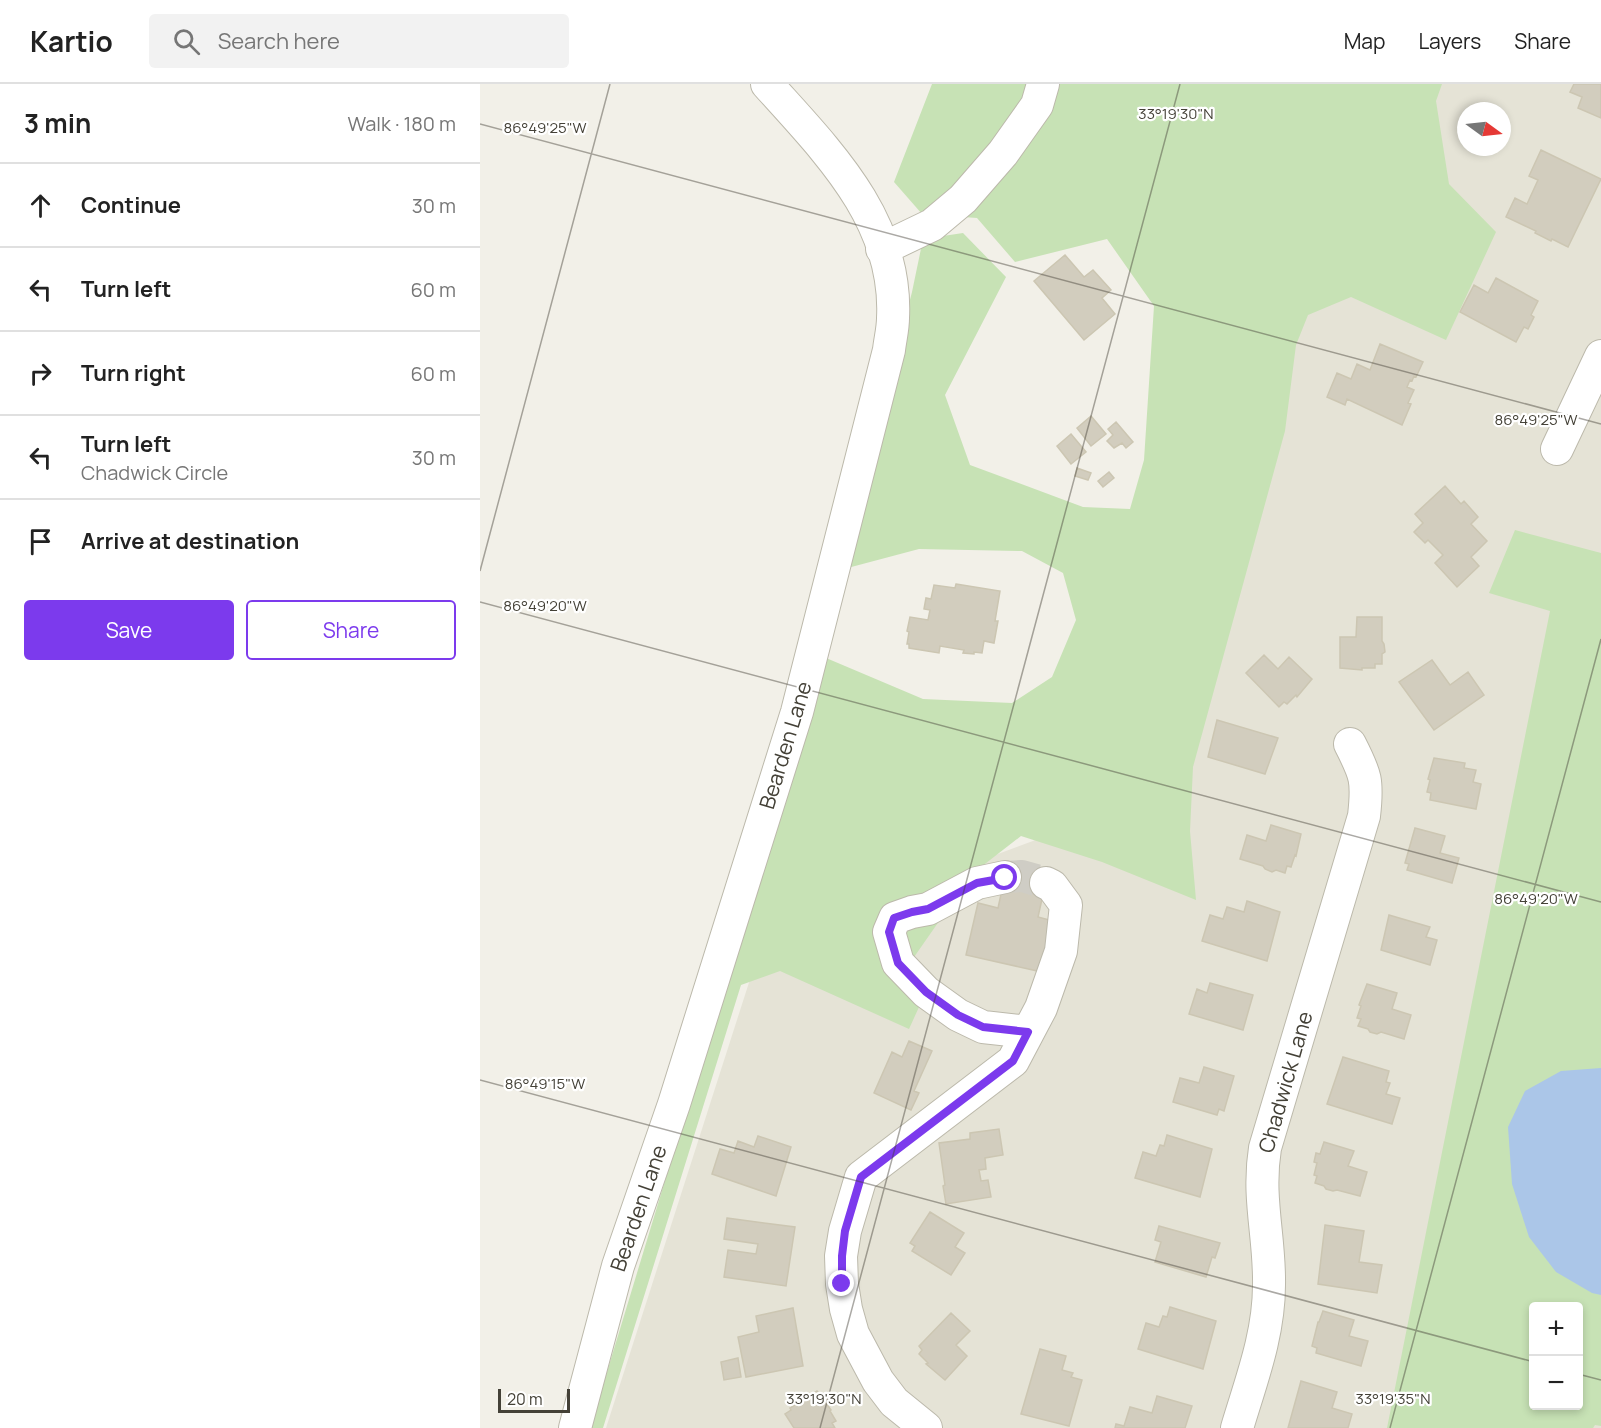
<!DOCTYPE html>
<html lang="en">
<head>
<meta charset="utf-8">
<style>
	:root { --surface:#fff; --page:#f2f2f2; --text:#222; --muted:#767676; --line:#e0e0e0; --accent:#7c3aed }
	body { margin:0; font-family:Manrope,sans-serif; background:var(--page); color:var(--text) }
	.controls { position:absolute; right:18px; bottom:18px; display:grid; overflow:hidden; border-radius:6px; box-shadow:0 3px 9px #0003 }
	.controls button { width:54px; height:54px; display:grid; place-items:center; padding:0; border:0; border-bottom:2px solid var(--line); background:var(--surface); color:var(--text); font:30px sans-serif }
	.compass { position:absolute; left:977px; top:18px; width:54px; height:54px; border-radius:50%; background:var(--surface); box-shadow:0 3px 9px #0003; rotate:105deg }
	.scale { position:absolute; left:18px; bottom:15px; width:72px; box-sizing:border-box; padding-left:6px; border:3px solid #444137; border-top:0; font-size:16px; line-height:21px; white-space:nowrap; color:#444137; -webkit-text-stroke:4px #fff; paint-order:stroke }
	.stop { position:absolute; width:18px; height:18px; margin:-14px; border:4px solid #7c3aed; border-radius:50%; background:#fff }
	.stop.end { background:#7c3aed; border-color:#fff; box-shadow:0 2px 6px #0008 }
	.list { margin:0; padding:0; list-style:none }
	h2 { display:flex; justify-content:space-between; align-items:center; height:78px; margin:0; padding:0 24px; font-size:26px }
	h2 small { font-size:20px; font-weight:400; color:var(--muted) }
	.list li { display:grid; grid-template-columns:39px 1fr auto; gap:18px; align-items:center; box-sizing:border-box; height:84px; padding:0 24px; border-top:2px solid var(--line) }
	.list b { display:block; font-size:22px; white-space:nowrap }
	.list p { margin:0; font-size:20px; white-space:nowrap; color:var(--muted) }
	.list em { font-size:20px; font-style:normal; color:var(--muted) }
	.actions { display:flex; gap:12px; padding:18px 24px }
	.actions a { flex:1; padding:14px 0; border:2px solid var(--accent); border-radius:6px; text-align:center; font-size:21px; color:var(--accent) }
	.actions .main { background:var(--accent); color:#fff }
	.icon { flex:none; width:33px; height:33px; fill:none; stroke:currentColor; stroke-width:2; stroke-linecap:round; stroke-linejoin:round }
	.map { position:relative; flex:none; width:1121px; height:1344px; overflow:hidden }
	header { display:flex; align-items:center; gap:36px; box-sizing:border-box; height:84px; padding:0 30px; background:var(--surface); border-bottom:2px solid var(--line) }
	header strong { font-size:28px }
	nav { display:flex; gap:33px; margin-inline-start:auto; font-size:21px }
	.search { width:420px; height:54px; background:var(--page); display:flex; align-items:center; gap:15px; box-sizing:border-box; padding:0 21px; border-radius:6px; color:var(--muted); font-size:22px }
	main { display:flex }
	aside { flex:1; background:var(--surface) }
	.map>svg:first-child { display:block }
	.residential { fill:#e5e3d6; fill-rule:evenodd }
	.green { fill:#c7e2b5; fill-rule:evenodd }
	.water { fill:#abc6e8 }
	.building { fill:#d2cdbe; stroke:#ccc6b2; stroke-width:1.5 }
	.lines { fill:none; stroke-linecap:round; stroke-linejoin:round }
	.minor-tunnel { stroke:#cfcdc5; stroke-width:32; stroke-dasharray:32 16; stroke-linecap:butt }
	.minor-casing { stroke:#bcb9ab; stroke-width:34 }
	.minor { stroke:#fff; stroke-width:32 }
	.route { stroke:#7c3aed; stroke-width:8 }
	.ticks { fill:none; stroke:#444137; stroke-width:1.5; stroke-opacity:0.45 }
	.labels { text-anchor:middle; dominant-baseline:central; stroke-width:4.5; stroke-linejoin:round; paint-order:stroke }
	.street-label { font-size:21px; fill:#444137; stroke:#fff }
	.ticks-label { font-size:15px; text-anchor:middle; fill:#444137; stroke:#fff; stroke-width:4.5; stroke-linejoin:round; paint-order:stroke }
</style>
</head>
<body>
<header>
<strong>Kartio</strong>
<div class="search"><svg class="icon" aria-label="search" viewBox="0 0 24 24"><circle cx="10" cy="10" r="6"/><path d="M15 15l6 6"/></svg>Search here</div>
<nav><a>Map</a><a>Layers</a><a>Share</a></nav>
</header>
<main>
<aside>
<h2>3 min<small>Walk · 180 m</small></h2>
<ul class="list">
<li><svg class="icon" aria-label="ahead" viewBox="0 0 24 24"><path d="M12 20V5M6 11l6-6 6 6"/></svg><div><b>Continue</b></div><em>30 m</em></li>
<li><svg class="icon" aria-label="left" viewBox="0 0 24 24"><path d="M17 20v-9H6M10 6l-5 5 5 5"/></svg><div><b>Turn left</b></div><em>60 m</em></li>
<li><svg class="icon" aria-label="right" viewBox="0 0 24 24"><path d="M7 20v-9h11M14 6l5 5-5 5"/></svg><div><b>Turn right</b></div><em>60 m</em></li>
<li><svg class="icon" aria-label="left" viewBox="0 0 24 24"><path d="M17 20v-9H6M10 6l-5 5 5 5"/></svg><div><b>Turn left</b><p>Chadwick Circle</p></div><em>30 m</em></li>
<li><svg class="icon" aria-label="arrive" viewBox="0 0 24 24"><path d="M6 21V4h12l-3 4 3 4H6"/></svg><div><b>Arrive at destination</b></div></li>
</ul>
<div class="actions"><a class="main">Save</a><a>Share</a></div>
</aside>
<div class="map">
<svg width="1121" height="1344" viewBox="0 0 1121 1344">
	<rect width="100%" height="100%" fill="#f2f0e8"/>
	<path class="residential" d="M 898,0 L 1121,0 L 1121,1344 L 126,1344 L 282,858 L 698,703 L 854,67 ZM 986,27 L 1022,27 L 1022,63 L 986,63 ZM 1054,1222 L 1098,1222 L 1098,1322 L 1054,1322 Z"/>
	<path class="green" d="M 452,0 L 962,0 L 956,17 L 969,100 L 1016,148 L 966,256 L 871,213 L 828,231 L 816,261 L 805,347 L 713,683 L 710,747 L 716,816 L 622,778 L 541,752 L 492,790 L 432,876 L 439,923 L 429,945 L 300,887 L 261,901 L 123,1344 L 110,1344 L 308,691 L 339,571 L 443,615 L 532,619 L 572,593 L 596,536 L 583,489 L 542,467 L 439,465 L 360,486 L 432,208 L 443,155 L 483,149 L 526,193 L 465,311 L 490,381 L 603,423 L 650,425 L 664,376 L 674,222 L 627,155 L 535,178 L 497,134 L 442,130 L 414,98 Z
		M 1035,446 L 1121,469 L 1121,1342 L 1115,1341 L 1113,1344 L 907,1344 L 1070,527 L 1009,509 ZM 1054,1222 L 1098,1222 L 1098,1322 L 1054,1322 Z"/>
	<path class="water" d="M 1121,984 L 1121,1211 L 1112,1209 L 1076,1188 L 1049,1153 L 1032,1100 L 1028,1043 L 1045,1007 L 1081,987 Z"/>
	<path class="building" d="M 1094,0 L 1121,0 L 1121,34 L 1098,24 L 1102,13 L 1090,8 Z
		M 1061,66 L 1121,95 L 1088,163 L 1072,155 L 1071,157 L 1055,149 L 1056,147 L 1026,133 L 1035,114 L 1047,120 L 1058,96 L 1049,92 Z
		M 585,171 L 604,193 L 613,186 L 631,206 L 622,214 L 635,230 L 604,256 L 554,197 Z
		M 1016,194 L 1058,217 L 1051,231 L 1054,233 L 1048,245 L 1044,243 L 1036,258 L 980,228 L 994,201 L 1008,209 Z
		M 900,260 L 943,278 L 936,293 L 934,292 L 932,297 L 930,296 L 927,303 L 934,306 L 928,319 L 931,320 L 922,341 L 867,315 L 865,321 L 847,313 L 857,289 L 871,295 L 877,280 L 890,286 Z
		M 611,332 L 626,350 L 611,362 L 597,344 Z
		M 636,338 L 653,358 L 646,364 L 642,359 L 634,364 L 627,357 L 633,351 L 628,345 Z
		M 591,350 L 606,368 L 591,380 L 577,362 Z
		M 597,384 L 611,389 L 608,396 L 595,392 Z
		M 629,388 L 634,394 L 623,403 L 618,397 Z
		M 965,402 L 981,420 L 984,417 L 998,433 L 991,440 L 1007,457 L 991,473 L 999,482 L 977,503 L 955,479 L 963,471 L 948,456 L 945,459 L 934,448 L 943,439 L 935,430 Z
		M 476,500 L 520,507 L 515,537 L 518,537 L 514,559 L 504,557 L 502,569 L 494,568 L 494,570 L 483,569 L 484,566 L 460,562 L 459,569 L 429,564 L 429,560 L 427,560 L 429,548 L 427,547 L 430,533 L 448,536 L 450,526 L 444,525 L 446,514 L 451,515 L 454,501 L 475,504 Z
		M 877,533 L 902,533 L 902,557 L 904,560 L 905,568 L 902,570 L 902,580 L 895,580 L 895,584 L 882,584 L 882,586 L 860,584 L 860,553 L 876,553 Z
		M 784,571 L 798,585 L 809,573 L 832,595 L 817,613 L 816,611 L 807,620 L 804,618 L 799,623 L 766,589 Z
		M 952,576 L 970,601 L 988,588 L 1004,611 L 954,646 L 919,598 Z
		M 737,636 L 798,654 L 785,690 L 728,673 Z
		M 954,674 L 985,679 L 984,684 L 996,686 L 993,698 L 1001,700 L 996,725 L 950,716 L 951,709 L 947,708 L 950,696 L 948,695 Z
		M 791,741 L 821,750 L 816,772 L 815,771 L 811,783 L 807,782 L 805,789 L 796,786 L 792,788 L 785,785 L 783,782 L 760,775 L 767,751 L 786,757 Z
		M 935,744 L 965,752 L 960,769 L 979,774 L 972,799 L 927,786 L 929,780 L 925,779 Z
		M 528,779 L 568,788 L 558,833 L 573,837 L 562,888 L 486,871 L 498,819 L 518,824 Z
		M 767,817 L 800,828 L 787,877 L 722,857 L 730,831 L 743,835 L 747,823 L 764,828 Z
		M 909,831 L 950,843 L 946,853 L 957,856 L 950,881 L 901,866 Z
		M 730,899 L 773,911 L 763,946 L 709,930 L 717,905 L 727,909 Z
		M 887,900 L 917,909 L 912,925 L 931,931 L 924,955 L 901,948 L 897,950 L 890,948 L 888,945 L 878,942 L 881,935 L 877,934 L 881,922 L 879,921 Z
		M 429,957 L 452,967 L 434,1007 L 439,1009 L 431,1026 L 394,1009 L 412,968 L 422,973 Z
		M 863,973 L 909,987 L 906,998 L 910,999 L 906,1010 L 920,1014 L 912,1040 L 847,1020 Z
		M 724,983 L 754,992 L 744,1027 L 739,1025 L 737,1031 L 693,1018 L 700,994 L 719,999 Z
		M 519,1045 L 523,1071 L 505,1074 L 506,1085 L 499,1086 L 501,1097 L 508,1096 L 511,1113 L 466,1120 L 463,1102 L 465,1101 L 459,1059 L 490,1055 L 490,1049 Z
		M 687,1051 L 732,1065 L 720,1113 L 655,1094 L 663,1068 L 676,1072 L 680,1061 L 684,1062 Z
		M 278,1052 L 311,1063 L 296,1112 L 232,1090 L 240,1065 L 254,1069 L 258,1057 L 274,1063 Z
		M 844,1058 L 874,1067 L 868,1082 L 887,1088 L 880,1112 L 857,1106 L 853,1107 L 846,1105 L 844,1102 L 835,1099 L 837,1092 L 834,1091 L 837,1079 L 834,1078 L 836,1069 L 840,1070 Z
		M 450,1128 L 484,1149 L 475,1163 L 485,1169 L 471,1191 L 432,1167 L 435,1162 L 430,1159 Z
		M 247,1134 L 315,1143 L 306,1202 L 244,1193 L 248,1166 L 276,1170 L 278,1160 L 244,1155 Z
		M 845,1141 L 884,1147 L 879,1178 L 902,1181 L 897,1209 L 838,1200 Z
		M 679,1142 L 740,1159 L 735,1174 L 732,1173 L 726,1193 L 675,1178 L 681,1158 L 675,1156 Z
		M 690,1223 L 736,1237 L 723,1285 L 658,1265 L 666,1239 L 679,1243 L 683,1232 L 687,1233 Z
		M 313,1224 L 323,1282 L 266,1293 L 258,1253 L 279,1248 L 276,1232 Z
		M 843,1227 L 874,1236 L 869,1252 L 888,1257 L 881,1282 L 836,1269 L 837,1264 L 832,1262 L 838,1238 L 839,1238 Z
		M 471,1229 L 490,1247 L 476,1261 L 487,1272 L 465,1296 L 446,1280 L 448,1279 L 439,1270 L 442,1266 L 439,1262 Z
		M 560,1265 L 586,1272 L 582,1286 L 593,1289 L 591,1293 L 602,1296 L 589,1342 L 541,1330 Z
		M 258,1274 L 261,1293 L 244,1296 L 241,1278 Z
		M 821,1297 L 857,1308 L 852,1324 L 872,1330 L 868,1344 L 808,1344 Z
		M 337,1307 L 351,1326 L 350,1327 L 356,1337 L 352,1339 L 355,1344 L 314,1344 L 305,1330 L 311,1326 L 310,1324 Z
		M 677,1312 L 712,1322 L 705,1344 L 635,1344 L 636,1340 L 644,1342 L 650,1323 L 672,1329 Z"/>
	<g class="lines">
		<path class="minor-tunnel" d="M 525,793 L 542,792 L 566,799"/>
		<defs>
			<path id="minor" d="M 402,165 L 452,141 L 483,115 L 523,69 L 557,21 L 563,0
				M 1077,365 L 1121,272
				M 525,793 L 497,799 L 448,825 L 432,828 L 415,834 L 409,848 L 418,879 L 446,908 L 478,931 L 503,943 L 548,948
				M 95,1344 L 138,1182 L 194,1020 L 317,628 L 409,266 C 410,256 413,245 413,234 C 418,136 347,67 287,0
				M 446,1344 L 414,1318 L 398,1297 L 373,1250 L 366,1225 L 362,1200 L 361,1172 L 365,1147 L 381,1093 L 533,977 L 561,924 L 581,867 L 586,821 L 572,802 L 566,799
				M 757,1344 C 771,1297 789,1251 789,1201 C 790,1153 777,1114 785,1064 L 884,732 C 888,697 886,691 870,660"/>
		</defs>
		<use href="#minor" class="minor-casing"/>
		<use href="#minor" class="minor"/>
	</g>
	<g class="lines">
		<path class="route" d="M 362,1200 L 362,1172 L 365,1147 L 381,1093 L 533,977 L 548,948 L 503,943 L 478,931 L 446,908 L 418,879 L 409,848 L 414,834 L 432,828 L 448,825 L 497,799 L 525,794"/>
	</g>
	<path class="ticks" d="M 0,40 L 1121,340M 0,487 L 130,0M 0,518 L 1121,818M 0,996 L 1054,1278M 1098,1290 L 1121,1296M 340,1344 L 700,0M 910,1344 L 1121,555"/>
	<g class="labels">
		<g class="street-label">
			<text transform="translate(305 661) rotate(-73)">Bearden Lane</text>
			<text transform="translate(805 998) rotate(-74)">Chadwick Lane</text>
			<text transform="translate(158 1124) rotate(-71)">Bearden Lane</text>
		</g>
	</g>
	<g class="ticks-label">
		<text x="696" y="35">33°19'30"N</text>
		<text x="65" y="49">86°49'25"W</text>
		<text x="1056" y="341">86°49'25"W</text>
		<text x="65" y="527">86°49'20"W</text>
		<text x="1056" y="820">86°49'20"W</text>
		<text x="65" y="1005">86°49'15"W</text>
		<text x="344" y="1320">33°19'30"N</text>
		<text x="913" y="1320">33°19'35"N</text>
	</g>
</svg>
<div class="controls">
<button>+</button>
<button>−</button>
</div>
<svg class="compass" viewBox="-18 -18 36 36"><path d="M0-13l5 13h-10z" fill="#e53935"/><path d="M0 13l5-13h-10z" fill="#767676"/></svg>
<div class="scale">20 m</div>
<div class="stop" style="left:525px;top:794px"></div>
<div class="stop end" style="left:362px;top:1200px"></div>
</div>
</main>
</body>
</html>
